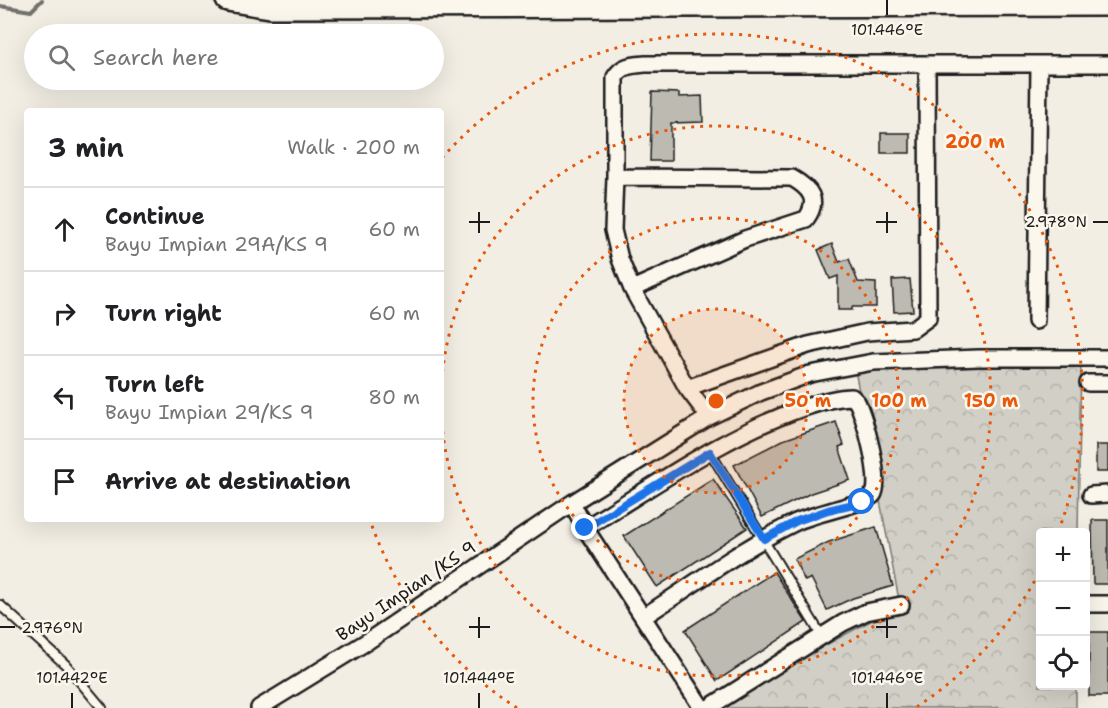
<!DOCTYPE html>
<html lang="en">
<head>
<meta charset="utf-8">
<style>
	:root { --surface:#fff; --page:#f6f6f6; --text:#202124; --muted:#757577; --line:#e0e0e0 }
	body { margin:0; font-family:"Shantell Sans",sans-serif; background:var(--page); color:var(--text) }
	.controls { position:absolute; right:18px; bottom:18px; display:grid; overflow:hidden; border-radius:6px; box-shadow:0 6px 24px #0002 }
	.controls button { width:54px; height:54px; display:grid; place-items:center; padding:0; border:0; border-bottom:2px solid var(--line); background:var(--surface); color:var(--text); font:30px sans-serif }
	.stop { position:absolute; width:18px; height:18px; margin:-14px; border:4px solid #1a73e8; border-radius:50%; background:#fff }
	.stop.end { background:#1a73e8; border-color:#fff; box-shadow:0 2px 6px #0008 }
	.list { margin:0; padding:0; list-style:none }
	h2 { display:flex; justify-content:space-between; align-items:center; height:78px; margin:0; padding:0 24px; font-size:26px }
	h2 small { font-size:20px; font-weight:400; color:var(--muted) }
	.list li { display:grid; grid-template-columns:39px 1fr auto; gap:18px; align-items:center; box-sizing:border-box; height:84px; padding:0 24px; border-top:2px solid var(--line) }
	.list b { display:block; font-size:22px; white-space:nowrap }
	.list p { margin:0; font-size:20px; white-space:nowrap; color:var(--muted) }
	.list em { font-size:20px; font-style:normal; color:var(--muted) }
	.icon { flex:none; width:33px; height:33px; fill:none; stroke:currentColor; stroke-width:2; stroke-linecap:round; stroke-linejoin:round }
	.map { position:relative; flex:none; width:1108px; height:708px; overflow:hidden }
	.search { position:absolute; background:var(--surface); box-shadow:0 6px 24px #0002; left:24px; top:24px; width:420px; height:66px; display:flex; align-items:center; gap:15px; box-sizing:border-box; padding:0 21px; border-radius:33px; color:var(--muted); font-size:22px }
	.panel { position:absolute; background:var(--surface); box-shadow:0 6px 24px #0002; left:24px; top:108px; width:420px; height:414px; border-radius:6px }
	.map>svg:first-child { display:block }
	.park { fill:url(#park-crowns); stroke:#777671; stroke-width:1.5 }
	.lines { fill:none; stroke-linecap:round; stroke-linejoin:round }
	.stream { stroke:#716f6b; stroke-width:4 }
	.building { fill:#bdbab1; stroke:#1c1c1c; stroke-width:1.5 }
	.lane-casing { stroke:#1c1c1c; stroke-width:12 }
	.street-casing { stroke:#1c1c1c; stroke-width:20 }
	.secondary-casing { stroke:#1c1c1c; stroke-width:26 }
	.lane { stroke:#fbf7ec; stroke-width:8 }
	.street { stroke:#fbf7ec; stroke-width:15 }
	.secondary { stroke:#fbf7ec; stroke-width:21 }
	.route { stroke:#1a73e8; stroke-width:8 }
	.ticks { fill:none; stroke:#1c1c1c; stroke-width:2 }
	.ring { fill:none; stroke:#e8590c; stroke-width:3; stroke-dasharray:3 6 }
	.labels { text-anchor:middle; dominant-baseline:central; stroke-width:5; stroke-linejoin:round; paint-order:stroke }
	.street-label { font-size:18px; fill:#1c1c1c; stroke:#fbf7ec }
	.ticks-label { font-size:15px; text-anchor:middle; fill:#1c1c1c; stroke:#fbf7ec; stroke-width:5; stroke-linejoin:round; paint-order:stroke }
	.centre { fill:#e8590c; stroke:#fbf7ec; stroke-width:3 }
	.ring-label { font-size:18px; text-anchor:middle; font-weight:bold; fill:#e8590c; stroke:#fbf7ec; stroke-width:5; stroke-linejoin:round; paint-order:stroke }
</style>
</head>
<body>
<div class="map">
<svg width="1108" height="708" viewBox="0 0 1108 708">
	<defs>
		<pattern id="park-crowns" width="20" height="18" patternUnits="userSpaceOnUse" patternTransform="scale(1.5)"><rect width="20" height="18" fill="#d2cfc6"/><path d="M2 6a3 3 0 1 1 6 0M12 15a3 3 0 1 1 6 0" fill="none" stroke="#b4b1aa"/></pattern>
	</defs>
	<rect width="100%" height="100%" fill="#f2eee4"/>
	<filter id="ink" filterUnits="userSpaceOnUse"><feTurbulence type="fractalNoise" baseFrequency=".0167" numOctaves="2"/><feDisplacementMap in="SourceGraphic" scale="12" xChannelSelector="R" yChannelSelector="G"/><feConvolveMatrix kernelMatrix="1 2 1 2 8 2 1 2 1" color-interpolation-filters="sRGB"/></filter>
	<g filter="url(#ink)">
		<path class="park" d="M 1081,358 L 1078,532 L 1040,532 L 1040,686 L 1076,686 L 1076,708 L 709,708 L 900,605 L 854,365 Z"/>
		<g class="lines">
			<path class="stream" d="M 0,6 L 31,11 L 42,0"/>
		</g>
		<path class="building" d="M 652,92 L 679,93 L 679,97 L 702,96 L 703,122 L 671,123 L 671,161 L 650,161 Z
			M 881,133 L 910,133 L 910,153 L 881,153 Z
			M 832,244 L 839,262 L 849,259 L 858,282 L 876,283 L 876,307 L 852,307 L 852,310 L 838,310 L 838,276 L 830,279 L 818,250 Z
			M 910,279 L 913,311 L 894,312 L 892,280 Z
			M 836,422 L 844,445 L 839,447 L 850,480 L 811,493 L 762,517 L 734,465 L 783,440 Z
			M 1096,445 L 1108,445 L 1108,472 L 1096,472 Z
			M 713,479 L 747,528 L 657,587 L 624,536 Z
			M 1092,520 L 1108,520 L 1108,584 L 1093,584 Z
			M 876,527 L 893,586 L 853,598 L 827,610 L 811,578 L 805,581 L 794,559 L 829,542 Z
			M 774,572 L 806,622 L 717,681 L 685,630 Z
			M 1089,632 L 1108,632 L 1108,696 L 1089,696 Z"/>
		<g class="lines">
			<defs>
				<path id="lane" d="M 710,452 L 821,635
					M 0,605 L 66,665 L 102,708"/>
				<path id="street" d="M 615,177 L 792,178 C 810,188 820,200 806,219 L 745,239 L 632,289
					M 1036,321 L 1039,65
					M 1088,383 L 1108,383
					M 687,388 L 808,345 L 867,332 L 913,329 L 928,318 L 927,65
					M 709,417 L 687,388 L 632,289 L 620,259 L 613,230 L 615,177 L 615,77 C 623,65 632,65 645,64 L 1108,64
					M 1091,495 L 1108,494
					M 572,503 L 585,528 L 702,708
					M 585,528 C 656,485 725,435 803,408 C 819,403 835,397 852,397 L 857,402 C 864,415 883,483 873,495 C 865,504 812,514 796,522 C 742,548 693,585 643,617
					M 1088,604 L 1108,604
					M 259,708 L 368,641 L 572,503 L 709,417 L 761,392 L 810,374 L 873,362 L 979,358 L 1108,358
					M 708,708 L 843,623 L 866,612 L 901,605"/>
				<path id="secondary" d="M 227,0 L 270,7 L 1108,5"/>
			</defs>
			<use href="#lane" class="lane-casing"/>
			<use href="#street" class="street-casing"/>
			<use href="#secondary" class="secondary-casing"/>
			<use href="#lane" class="lane"/>
			<use href="#street" class="street"/>
			<use href="#secondary" class="secondary"/>
		</g>
	</g>
	<g class="lines" filter="url(#ink)">
		<path class="route" d="M 585,528 L 710,452 L 764,539 L 797,521 L 828,510 L 862,502"/>
	</g>
	<path class="ticks" d="M 887,0 L 887,15M 479,212 L 479,233M 887,212 L 887,233M 469,222 L 490,222M 876,222 L 897,222M 1093,222 L 1108,222M 479,617 L 479,638M 887,617 L 887,638M 0,627 L 15,627M 469,627 L 490,627M 876,627 L 897,627M 72,693 L 72,708M 479,693 L 479,708M 887,693 L 887,708"/>
	<circle cx="716" cy="401" r="92" fill="#e8590c" fill-opacity=".12"/>
	<g class="ring">
		<circle cx="716" cy="401" r="92"/>
		<circle cx="716" cy="401" r="183"/>
		<path d="M441 399A275 275 0 1 1 441 403"/>
		<path d="M1039 573A366 366 0 0 1 915 708M517 708A366 366 0 0 1 370 520M442 158A366 366 0 0 1 1058 532"/>
	</g>
	<g class="labels">
		<g class="street-label">
			<text transform="translate(406 591) rotate(-34)">Bayu Impian /KS 9</text>
		</g>
	</g>
	<g class="ticks-label">
		<text x="887" y="35">101.446°E</text>
		<text x="1056" y="227">2.978°N</text>
		<text x="52" y="633">2.976°N</text>
		<text x="72" y="683">101.442°E</text>
		<text x="479" y="683">101.444°E</text>
		<text x="887" y="683">101.446°E</text>
	</g>
	<circle cx="716" cy="401" r="9" class="centre"/>
	<g class="ring-label">
		<text x="975" y="148">200 m</text>
		<text x="808" y="407">50 m</text>
		<text x="899" y="407">100 m</text>
		<text x="991" y="407">150 m</text>
	</g>
</svg>
<div class="controls">
<button>+</button>
<button>−</button>
<button><svg class="icon" aria-label="locate" viewBox="0 0 24 24"><circle cx="12" cy="12" r="6"/><path d="M12 2v4M12 18v4M2 12h4M18 12h4"/></svg></button>
</div>
<div class="stop" style="left:862px;top:502px"></div>
<div class="stop end" style="left:585px;top:528px"></div>
<div class="search"><svg class="icon" aria-label="search" viewBox="0 0 24 24"><circle cx="10" cy="10" r="6"/><path d="M15 15l6 6"/></svg>Search here</div>
<section class="panel">
<h2>3 min<small>Walk · 200 m</small></h2>
<ul class="list">
<li><svg class="icon" aria-label="ahead" viewBox="0 0 24 24"><path d="M12 20V5M6 11l6-6 6 6"/></svg><div><b>Continue</b><p>Bayu Impian 29A/KS 9</p></div><em>60 m</em></li>
<li><svg class="icon" aria-label="right" viewBox="0 0 24 24"><path d="M7 20v-9h11M14 6l5 5-5 5"/></svg><div><b>Turn right</b></div><em>60 m</em></li>
<li><svg class="icon" aria-label="left" viewBox="0 0 24 24"><path d="M17 20v-9H6M10 6l-5 5 5 5"/></svg><div><b>Turn left</b><p>Bayu Impian 29/KS 9</p></div><em>80 m</em></li>
<li><svg class="icon" aria-label="arrive" viewBox="0 0 24 24"><path d="M6 21V4h12l-3 4 3 4H6"/></svg><div><b>Arrive at destination</b></div></li>
</ul>
</section>
</div>
</body>
</html>
